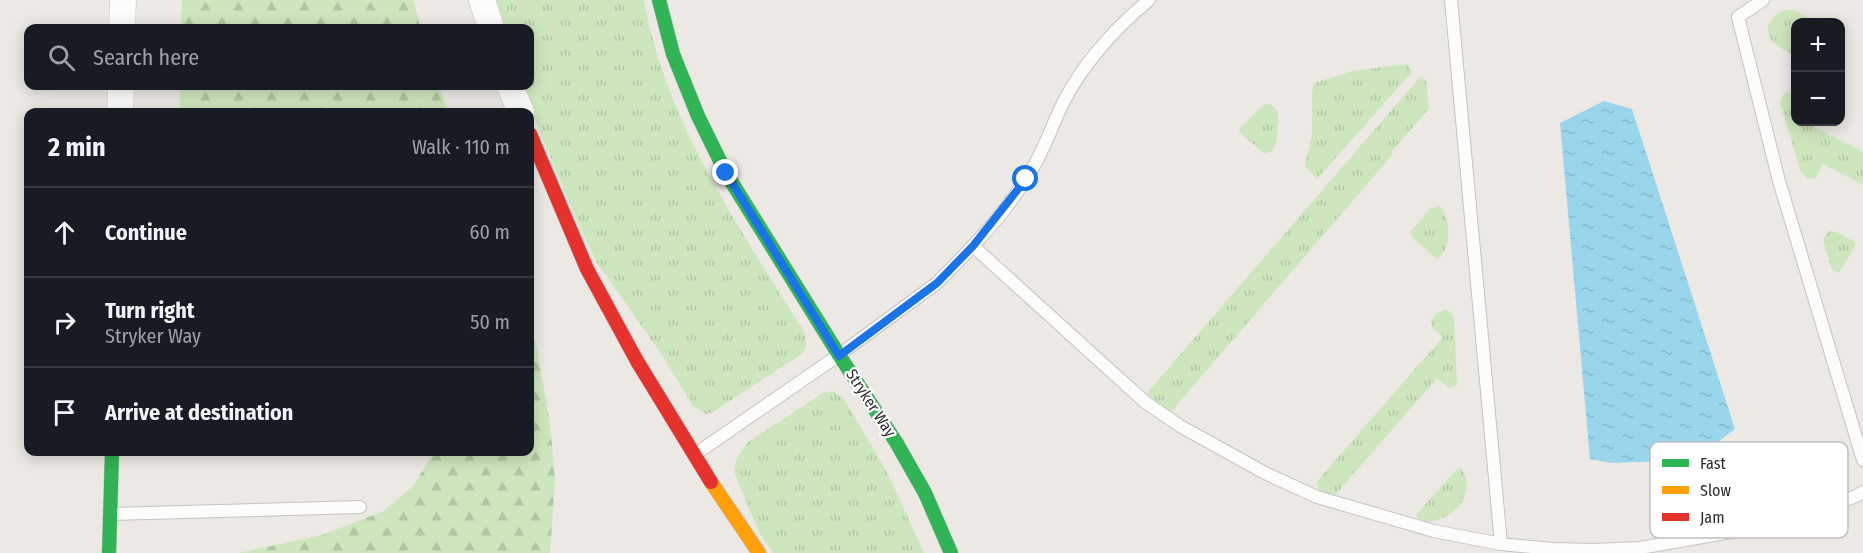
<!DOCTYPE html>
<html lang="en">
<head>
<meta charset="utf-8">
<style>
	:root { --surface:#171b24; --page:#20242c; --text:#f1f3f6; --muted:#9ea1a6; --line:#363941 }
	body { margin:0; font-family:"Fira Sans Condensed",sans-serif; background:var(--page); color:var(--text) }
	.controls { position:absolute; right:18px; top:18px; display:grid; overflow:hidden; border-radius:12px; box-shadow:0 3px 15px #0003 }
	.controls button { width:54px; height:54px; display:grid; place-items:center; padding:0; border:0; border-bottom:2px solid var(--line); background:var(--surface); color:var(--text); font:30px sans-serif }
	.stop { position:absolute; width:18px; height:18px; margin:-14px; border:4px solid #1a73e8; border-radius:50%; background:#fff }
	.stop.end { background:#1a73e8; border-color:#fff; box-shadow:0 2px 6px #0008 }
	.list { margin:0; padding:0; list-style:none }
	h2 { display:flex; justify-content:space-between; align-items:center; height:78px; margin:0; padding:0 24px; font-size:26px }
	h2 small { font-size:20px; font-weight:400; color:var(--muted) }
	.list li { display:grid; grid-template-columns:39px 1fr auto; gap:18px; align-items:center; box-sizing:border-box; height:90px; padding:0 24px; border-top:2px solid var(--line) }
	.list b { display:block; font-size:22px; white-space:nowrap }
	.list p { margin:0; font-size:20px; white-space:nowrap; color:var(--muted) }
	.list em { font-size:20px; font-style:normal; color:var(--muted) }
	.icon { flex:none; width:33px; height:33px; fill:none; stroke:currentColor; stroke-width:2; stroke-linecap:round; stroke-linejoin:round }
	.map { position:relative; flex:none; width:1863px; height:553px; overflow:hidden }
	.search { position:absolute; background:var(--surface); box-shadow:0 3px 15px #0003; left:24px; top:24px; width:510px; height:66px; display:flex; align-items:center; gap:15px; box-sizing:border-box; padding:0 21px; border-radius:12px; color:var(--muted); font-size:22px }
	.panel { position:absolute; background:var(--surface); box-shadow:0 3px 15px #0003; left:24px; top:108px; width:510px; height:348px; border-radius:12px }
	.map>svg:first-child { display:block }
	.grass { fill:url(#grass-tufts) }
	.forest { fill:url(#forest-firs) }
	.water { fill:url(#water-ripples) }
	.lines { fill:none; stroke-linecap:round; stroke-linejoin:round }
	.lane-casing { stroke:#c5c4c5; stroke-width:14 }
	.street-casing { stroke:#c5c4c5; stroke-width:27 }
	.fast-casing { stroke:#c5c4c5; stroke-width:15 }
	.slow-casing { stroke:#c5c4c5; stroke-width:15 }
	.jam-casing { stroke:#c5c4c5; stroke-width:15 }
	.lane { stroke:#fcfcfb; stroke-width:12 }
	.street { stroke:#fcfcfb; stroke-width:26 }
	.fast { stroke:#30b455; stroke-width:14 }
	.slow { stroke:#ff9f0a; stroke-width:14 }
	.jam { stroke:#e5322d; stroke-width:14 }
	.route { stroke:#1a73e8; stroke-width:8 }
	.labels { text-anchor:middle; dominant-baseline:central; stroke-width:4.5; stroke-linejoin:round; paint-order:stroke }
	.street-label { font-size:16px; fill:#2e2e2e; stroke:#fff }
	.key { fill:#fff; stroke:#c0c0c0; stroke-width:1.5 }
	.key-label { font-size:16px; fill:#2e2e2e }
</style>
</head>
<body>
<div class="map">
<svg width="1863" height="553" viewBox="0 0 1863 553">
	<defs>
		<pattern id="grass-tufts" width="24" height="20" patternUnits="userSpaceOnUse" patternTransform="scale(1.5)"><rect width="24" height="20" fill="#cee6be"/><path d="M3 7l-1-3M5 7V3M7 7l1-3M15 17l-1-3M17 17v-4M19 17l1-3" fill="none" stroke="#b1c6a4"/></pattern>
		<pattern id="forest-firs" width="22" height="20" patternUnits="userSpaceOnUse" patternTransform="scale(1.5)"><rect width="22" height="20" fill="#cee6be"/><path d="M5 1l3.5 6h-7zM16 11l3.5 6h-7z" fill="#b1c6a4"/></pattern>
		<pattern id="water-ripples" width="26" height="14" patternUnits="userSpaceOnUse" patternTransform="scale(1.5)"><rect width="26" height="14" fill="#99d6ec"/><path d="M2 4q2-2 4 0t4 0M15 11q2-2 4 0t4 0" fill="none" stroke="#84b8cb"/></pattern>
	</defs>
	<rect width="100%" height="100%" fill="#ece8e4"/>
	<path class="grass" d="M 492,0 L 644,0 C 665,122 741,230 805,333 L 806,348 L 802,354 L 713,412 L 706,414 L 693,406 L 662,355 L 596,261 L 575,216 L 521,86 L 530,86 L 530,28 L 501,28 Z
		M 1786,10 L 1794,10 L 1817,22 L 1796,22 L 1795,56 C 1789,52 1780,48 1774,43 C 1760,32 1771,14 1786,10 Z
		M 1407,64 L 1412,72 L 1317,179 L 1305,166 L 1312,135 L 1312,94 L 1314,83 L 1353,71 Z
		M 1421,76 L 1426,81 L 1429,109 L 1391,152 L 1393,154 L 1170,413 L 1147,393 Z
		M 1787,92 L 1795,94 L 1796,122 L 1805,122 L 1863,152 L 1863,185 L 1823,164 L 1815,179 L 1807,178 L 1801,172 L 1780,103 L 1782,96 Z
		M 1271,104 L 1278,112 L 1277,141 L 1272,151 L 1265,154 L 1240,133 L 1239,129 L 1263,105 Z
		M 1440,206 C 1451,217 1452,249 1438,258 L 1434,257 L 1412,237 L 1410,232 L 1431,208 Z
		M 1831,231 L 1837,232 L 1855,242 L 1855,246 L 1839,273 L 1832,270 L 1823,240 L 1827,233 Z
		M 1445,310 L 1449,311 L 1454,318 L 1457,385 L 1449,388 L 1437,378 L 1336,494 L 1332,495 L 1319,490 L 1317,484 L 1319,479 L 1443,337 L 1432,327 L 1431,321 L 1437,313 Z
		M 833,391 L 844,399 L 886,470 L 924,553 L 773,553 L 759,532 L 739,485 L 734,470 L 737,458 L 748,442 L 823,393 Z
		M 1458,468 L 1462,469 C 1479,498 1448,525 1420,521 L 1416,515 Z"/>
	<path class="forest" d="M 182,0 L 413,0 L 421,28 L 181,28 Z
		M 180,86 L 439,86 L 448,112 L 180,112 Z
		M 530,329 L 536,344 L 550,423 L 555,480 L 550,553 L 238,553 L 322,535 L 384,511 L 413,486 L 434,452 L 530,452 Z"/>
	<path class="water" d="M 1604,101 L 1632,109 L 1735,429 L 1694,460 L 1611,463 L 1590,459 L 1560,123 Z"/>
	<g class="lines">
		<defs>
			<path id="lane" d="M 1451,0 L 1501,544
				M 1763,0 L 1738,17 L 1779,181 L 1863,460
				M 973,246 L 1145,402 L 1180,426 L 1265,473 L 1317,497 L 1434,531 L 1501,544 L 1552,549 L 1593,550 L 1640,548 L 1760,527 L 1854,497 L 1863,492
				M 694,455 L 839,355 L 937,283 C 969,251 1002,217 1026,179 C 1042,156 1050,130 1062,105 C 1083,63 1113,30 1149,0
				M 112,514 L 360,507"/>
			<path id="street" d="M 482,0 L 491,28
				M 122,28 L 123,0
				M 510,86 L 521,112
				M 120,112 L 121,86"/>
			<path id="fast" d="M 659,0 L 673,54 L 698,116 L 726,173 L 839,355 L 896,442 L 925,493 L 951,553
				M 109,553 L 112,452"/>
			<path id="slow" d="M 711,482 L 759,553"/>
			<path id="jam" d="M 530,134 L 587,269 L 637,361 L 711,482"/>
		</defs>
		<use href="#lane" class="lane-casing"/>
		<use href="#street" class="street-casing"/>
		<use href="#fast" class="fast-casing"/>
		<use href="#slow" class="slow-casing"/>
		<use href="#jam" class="jam-casing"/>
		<use href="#lane" class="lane"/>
		<use href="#street" class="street"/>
		<use href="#fast" class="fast"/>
		<use href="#slow" class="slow"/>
		<use href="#jam" class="jam"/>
	</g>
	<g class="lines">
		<path class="route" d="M 726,173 L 839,356 L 937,283 L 973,246 L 1026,179"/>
	</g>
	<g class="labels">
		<g class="street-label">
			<text transform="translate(871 403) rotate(57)">Stryker Way</text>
		</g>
	</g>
	<rect x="1650" y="442" width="198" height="96" rx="9" class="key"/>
	<rect x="1662" y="459" width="27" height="8" fill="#30b455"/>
	<rect x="1662" y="486" width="27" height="8" fill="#ff9f0a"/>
	<rect x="1662" y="513" width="27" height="8" fill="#e5322d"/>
	<g class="key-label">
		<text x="1700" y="469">Fast</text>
		<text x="1700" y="496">Slow</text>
		<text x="1700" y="523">Jam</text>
	</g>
</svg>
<div class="controls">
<button>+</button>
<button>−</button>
</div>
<div class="stop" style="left:1026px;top:179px"></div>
<div class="stop end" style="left:726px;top:173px"></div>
<div class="search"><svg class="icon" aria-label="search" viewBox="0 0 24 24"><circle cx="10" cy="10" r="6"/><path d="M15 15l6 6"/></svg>Search here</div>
<section class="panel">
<h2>2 min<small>Walk · 110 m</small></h2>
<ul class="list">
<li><svg class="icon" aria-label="ahead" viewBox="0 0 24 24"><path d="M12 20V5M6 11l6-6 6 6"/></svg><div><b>Continue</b></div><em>60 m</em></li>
<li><svg class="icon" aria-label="right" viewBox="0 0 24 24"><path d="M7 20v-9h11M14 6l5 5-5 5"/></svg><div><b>Turn right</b><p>Stryker Way</p></div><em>50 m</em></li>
<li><svg class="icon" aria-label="arrive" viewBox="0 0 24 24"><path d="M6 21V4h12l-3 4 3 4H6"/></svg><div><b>Arrive at destination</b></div></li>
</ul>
</section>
</div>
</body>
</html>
